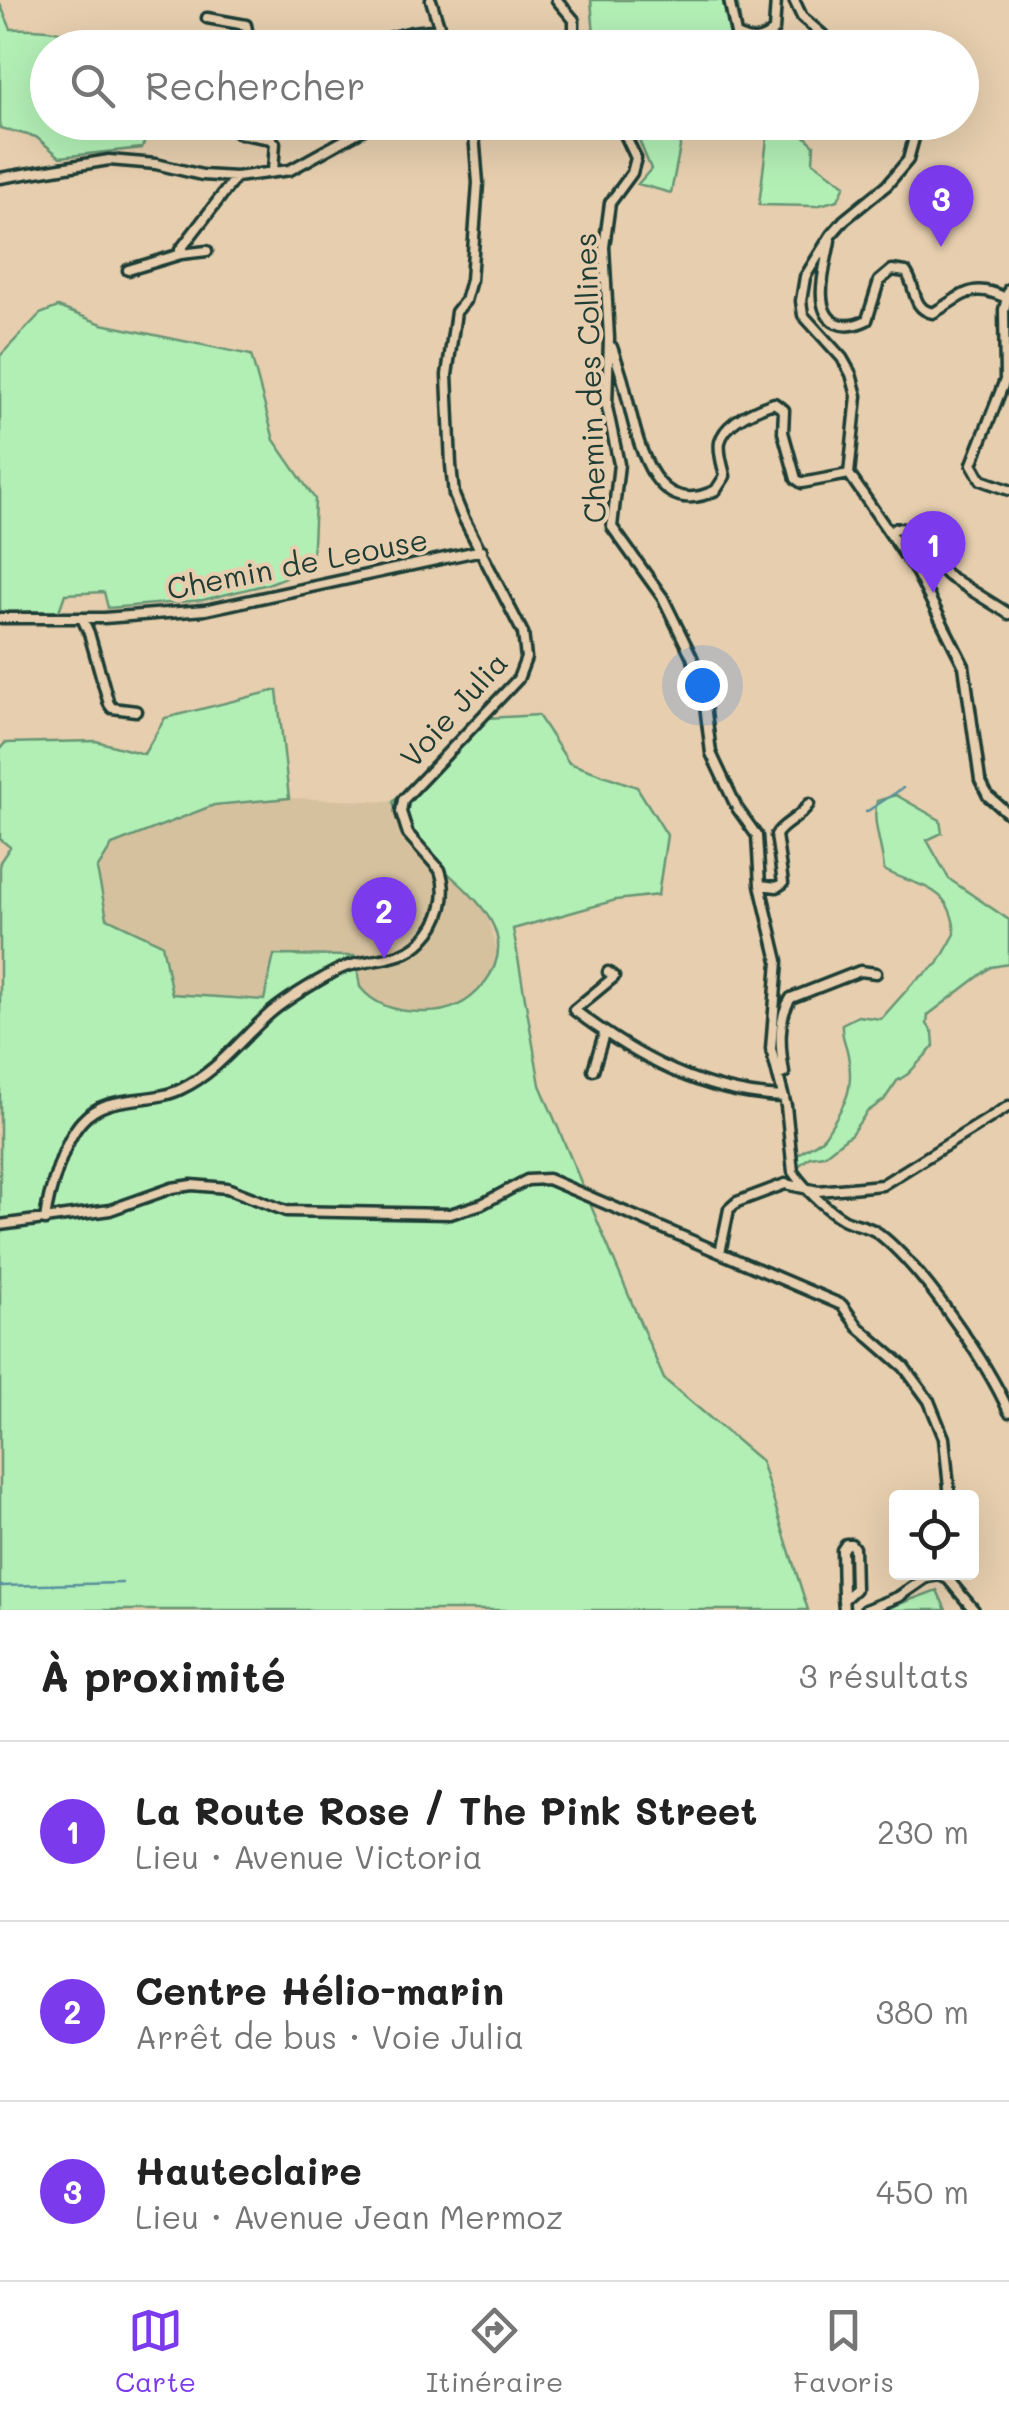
<!DOCTYPE html>
<html lang="fr">
<head>
<meta charset="utf-8">
<style>
	:root { --surface:#fff; --page:#f6f6f6; --text:#222; --muted:#767676; --line:#e0e0e0; --accent:#7c3aed }
	body { margin:0; font-family:Mali,sans-serif; background:var(--page); color:var(--text) }
	.controls { position:absolute; right:30px; bottom:30px; display:grid; overflow:hidden; border-radius:10px; box-shadow:0 10px 40px #0002 }
	.controls button { width:90px; height:90px; display:grid; place-items:center; padding:0; border:0; border-bottom:2px solid var(--line); background:var(--surface); color:var(--text); font:50px sans-serif }
	.you { position:absolute; left:702px; top:685px; width:35px; height:35px; margin:-25px; border:8px solid #fff; border-radius:50%; background:#1a73e8; box-shadow:0 0 0 15px #1a73e833 }
	.badge { display:grid; place-items:center; width:65px; height:65px; border-radius:50%; background:var(--accent); color:#fff; font-size:32px; font-weight:700 }
	.pin { position:absolute; translate:-50% -82px; filter:drop-shadow(0 2px 5px #0008) }
	.pin::after { content:''; position:absolute; top:52px; width:35px; height:30px; background:inherit; clip-path:polygon(0 0,100% 0,50% 100%) }
	.list { margin:0; padding:0; list-style:none }
	h2 { display:flex; justify-content:space-between; align-items:center; height:130px; margin:0; padding:0 40px; font-size:42px }
	h2 small { font-size:32px; font-weight:400; color:var(--muted) }
	.list li { display:grid; grid-template-columns:65px 1fr auto; gap:30px; align-items:center; box-sizing:border-box; height:180px; padding:0 40px; border-top:2px solid var(--line) }
	.list b { display:block; font-size:38px; white-space:nowrap }
	.list p { margin:0; font-size:32px; white-space:nowrap; color:var(--muted) }
	.list em { font-size:32px; font-style:normal; color:var(--muted) }
	.icon { flex:none; width:55px; height:55px; fill:none; stroke:currentColor; stroke-width:2; stroke-linecap:round; stroke-linejoin:round }
	.map { position:relative; flex:none; width:1009px; height:1610px; overflow:hidden }
	.search { position:absolute; background:var(--surface); box-shadow:0 10px 40px #0002; left:30px; right:30px; top:30px; height:110px; display:flex; align-items:center; gap:25px; box-sizing:border-box; padding:0 35px; border-radius:55px; color:var(--muted); font-size:38px }
	.sheet { height:670px; background:var(--surface) }
	nav { display:flex; justify-content:space-around; align-items:center; box-sizing:border-box; height:140px; border-top:2px solid var(--line); background:var(--surface); font-size:28px; color:var(--muted) }
	nav a { display:grid; justify-items:center; gap:5px }
	nav .on { color:var(--accent) }
	.map>svg:first-child { display:block }
	.built { fill:#d6c19f }
	.green { fill:#b2efb5; stroke:#689674; stroke-width:2.5 }
	.lines { fill:none; stroke-linecap:round; stroke-linejoin:round }
	.stream { stroke:#58909b; stroke-width:2.5 }
	.minor-casing { stroke:#1f3d34; stroke-width:15 }
	.minor { stroke:#e6ceae; stroke-width:8 }
	.labels { text-anchor:middle; dominant-baseline:central; stroke-width:8; stroke-linejoin:round; paint-order:stroke }
	.street-label { font-size:30px; fill:#1f3d34; stroke:#e6ceae }
</style>
</head>
<body>
<div class="map">
<svg width="1009" height="1610" viewBox="0 0 1009 1610">
	<rect width="100%" height="100%" fill="#e6ceae"/>
	<filter id="ink" filterUnits="userSpaceOnUse"><feTurbulence type="fractalNoise" baseFrequency=".01" numOctaves="2"/><feDisplacementMap in="SourceGraphic" scale="20" xChannelSelector="R" yChannelSelector="G"/><feConvolveMatrix kernelMatrix="1 2 1 2 8 2 1 2 1" color-interpolation-filters="sRGB"/></filter>
	<g filter="url(#ink)">
		<path class="built" d="M 289,798 L 393,802 L 403,831 L 465,886 L 488,916 L 498,956 L 494,971 L 474,996 L 457,1008 L 439,1012 L 398,1010 L 380,1004 L 360,987 L 355,957 L 264,1000 L 172,994 L 162,944 L 107,918 L 97,877 L 105,851 L 120,841 L 214,805 Z"/>
		<path class="green" d="M 591,0 L 737,0 L 741,26 L 725,47 L 595,47 Z
			M 0,4 L 11,29 C 45,28 71,31 100,47 L 48,48 L 48,122 L 151,123 L 142,148 L 60,157 L 36,137 L 0,128 Z
			M 632,123 L 678,123 L 680,147 L 671,193 L 638,184 L 651,169 Z
			M 748,123 L 791,123 L 814,145 L 813,162 L 845,185 L 838,200 L 816,206 L 759,205 L 767,139 Z
			M 58,307 L 102,324 L 251,355 L 274,440 L 315,499 L 312,567 L 268,584 L 203,600 L 108,608 L 104,592 L 65,594 L 59,611 L 0,612 L 0,356 L 40,314 Z
			M 277,690 L 289,798 L 214,805 L 112,845 L 97,869 L 107,918 L 162,944 L 172,994 L 264,1000 L 274,955 L 355,956 L 360,987 C 375,1006 398,1012 422,1012 C 447,1013 467,1005 483,985 C 537,919 433,872 404,831 C 399,824 396,811 393,802 L 487,718 L 538,715 L 569,763 L 637,787 L 667,835 L 658,895 L 616,900 L 513,929 L 540,1085 L 664,1379 L 761,1461 L 808,1610 L 0,1610 L 0,862 L 10,847 L 0,839 L 0,749 L 5,743 L 96,741 L 144,754 L 165,718 Z
			M 896,795 L 940,820 L 942,833 L 927,840 L 949,879 L 1009,920 L 1009,964 L 991,967 L 928,1015 L 927,1024 L 933,1033 L 934,1046 L 908,1074 L 897,1081 L 884,1100 L 867,1112 L 851,1134 L 824,1155 L 810,1157 L 797,1167 L 795,1158 C 803,1147 819,1146 826,1134 C 844,1105 855,1093 848,1055 C 846,1043 841,1037 842,1024 L 858,1016 L 881,1019 L 914,982 L 938,964 L 955,934 C 951,883 918,888 884,870 C 883,847 871,823 877,801 Z
			M 937,1590 L 946,1610 L 883,1610 Z"/>
		<g class="lines">
			<path class="stream" d="M 866,812 L 903,788
				M 0,1586 L 122,1583"/>
			<defs>
				<path id="minor" d="M 431,0 L 440,29
					M 557,0 L 574,20 L 574,48
					M 729,0 L 736,34 C 749,43 763,42 774,30 L 776,0
					M 794,0 L 802,17 L 838,48
					M 207,18 L 246,25 L 247,30 L 238,48
					M 381,40 L 412,32 L 440,29 L 448,48
					M 562,48 L 562,38 L 575,34
					M 239,122 L 236,130 L 238,133 L 271,139 L 275,143 L 273,171
					M 619,122 L 636,158 L 632,173 L 610,203 L 604,247 L 609,338 L 607,407 L 619,464 L 612,527 L 663,598 L 692,657 L 703,689 L 711,753 L 737,808 L 757,836 L 760,885 L 778,961 L 771,1049 L 786,1106 L 793,1172 C 804,1188 826,1209 843,1219 C 854,1225 867,1225 878,1233 C 921,1266 987,1362 1009,1412
					M 909,122 L 914,138 L 908,160 L 887,185 L 844,220 L 831,235 L 805,277 L 801,301 L 803,315 L 842,358 L 851,374 L 857,396 L 849,474 L 917,573 L 964,666 L 980,780 L 988,796 L 1009,814
					M 0,178 L 109,160 L 156,164 L 202,175 L 236,177 L 290,170 L 377,122
					M 830,240 C 827,262 810,309 836,323 C 847,328 857,325 867,320 L 879,281 L 892,270 L 906,272 C 917,287 911,309 933,313 C 962,297 970,281 1004,297
					M 181,254 L 180,250 L 236,177
					M 128,270 L 181,254 L 207,251
					M 1009,289 L 1004,310 L 1005,380 L 972,464 L 981,480 L 1009,490
					M 612,347 C 617,362 623,377 626,393 C 637,436 651,523 716,490 L 725,476 C 723,466 718,453 720,442 C 725,421 756,409 774,403 L 784,410 L 783,432 L 796,479 L 802,483 L 849,474
					M 890,532 L 896,528 L 904,529 L 947,575 L 1009,614
					M 0,618 L 104,618 L 205,610 L 482,550
					M 82,618 L 89,633 L 109,704 L 112,708 L 136,711
					M 760,885 L 777,887 L 783,883 L 776,835 C 783,823 798,820 809,804
					M 608,972 L 614,977 L 574,1010 C 637,1058 704,1094 784,1097
					M 593,1070 L 604,1034
					M 778,1076 L 784,1073 C 780,1049 777,1019 791,998 L 860,971 L 876,973
					M 45,1220 C 48,1194 64,1140 82,1121 C 108,1092 149,1105 181,1089 C 217,1072 239,1041 268,1015 C 282,1002 301,991 318,981 C 327,976 336,970 345,967 C 372,958 402,962 423,940 C 441,922 449,895 440,870 L 408,834 L 401,812 L 403,800 L 518,679 L 526,658 L 523,633 L 463,517 L 454,495 L 451,465 L 447,375 L 456,312 L 465,301 L 471,280 L 478,183 L 473,122
					M 0,1225 L 110,1210 L 172,1188 L 192,1185 L 227,1188 L 286,1211 L 450,1214 L 482,1204 L 527,1180 L 548,1179 L 842,1305 L 858,1327 L 904,1367 L 929,1401 L 944,1438 L 950,1498
					M 720,1253 L 729,1209 L 737,1202 L 785,1184 L 818,1191 L 882,1185 L 1009,1106
					M 843,1600 L 855,1589 L 854,1548 L 851,1544 L 846,1544 L 842,1550 L 843,1597 L 844,1610
					M 865,1610 L 898,1597 L 927,1577 L 939,1575 L 948,1579 L 974,1610"/>
			</defs>
			<use href="#minor" class="minor-casing"/>
			<use href="#minor" class="minor"/>
		</g>
	</g>
	<g class="labels">
		<g class="street-label">
			<text transform="translate(589 378) rotate(-92)">Chemin des Collines</text>
			<text transform="translate(297 563) rotate(-11)">Chemin de Leouse</text>
			<text transform="translate(453 709) rotate(-48)">Voie Julia</text>
		</g>
	</g>
</svg>
<div class="controls">
<button><svg class="icon" aria-label="locate" viewBox="0 0 24 24"><circle cx="12" cy="12" r="6"/><path d="M12 2v4M12 18v4M2 12h4M18 12h4"/></svg></button>
</div>
<div class="you"></div>
<div class="pin badge" style="left:933px;top:593px">1</div>
<div class="pin badge" style="left:384px;top:959px">2</div>
<div class="pin badge" style="left:941px;top:247px">3</div>
<div class="search"><svg class="icon" aria-label="search" viewBox="0 0 24 24"><circle cx="10" cy="10" r="6"/><path d="M15 15l6 6"/></svg>Rechercher</div>
</div>
<section class="sheet">
<h2>À proximité<small>3 résultats</small></h2>
<ul class="list">
<li><span class="badge">1</span><div><b>La Route Rose / The Pink Street</b><p>Lieu · Avenue Victoria</p></div><em>230 m</em></li>
<li><span class="badge">2</span><div><b>Centre Hélio-marin</b><p>Arrêt de bus · Voie Julia</p></div><em>380 m</em></li>
<li><span class="badge">3</span><div><b>Hauteclaire</b><p>Lieu · Avenue Jean Mermoz</p></div><em>450 m</em></li>
</ul>
</section>
<nav>
<a class="on"><svg class="icon" aria-label="map" viewBox="0 0 24 24"><path d="M3 6l6-2 6 2 6-2v14l-6 2-6-2-6 2zM9 4v14M15 6v14"/></svg>Carte</a>
<a><svg class="icon" aria-label="directions" viewBox="0 0 24 24"><path d="M12 3l9 9-9 9-9-9zM9 14v-3h6M13 9l2 2-2 2"/></svg>Itinéraire</a>
<a><svg class="icon" aria-label="saved" viewBox="0 0 24 24"><path d="M7 4h10v16l-5-4-5 4z"/></svg>Favoris</a>
</nav>
</body>
</html>
